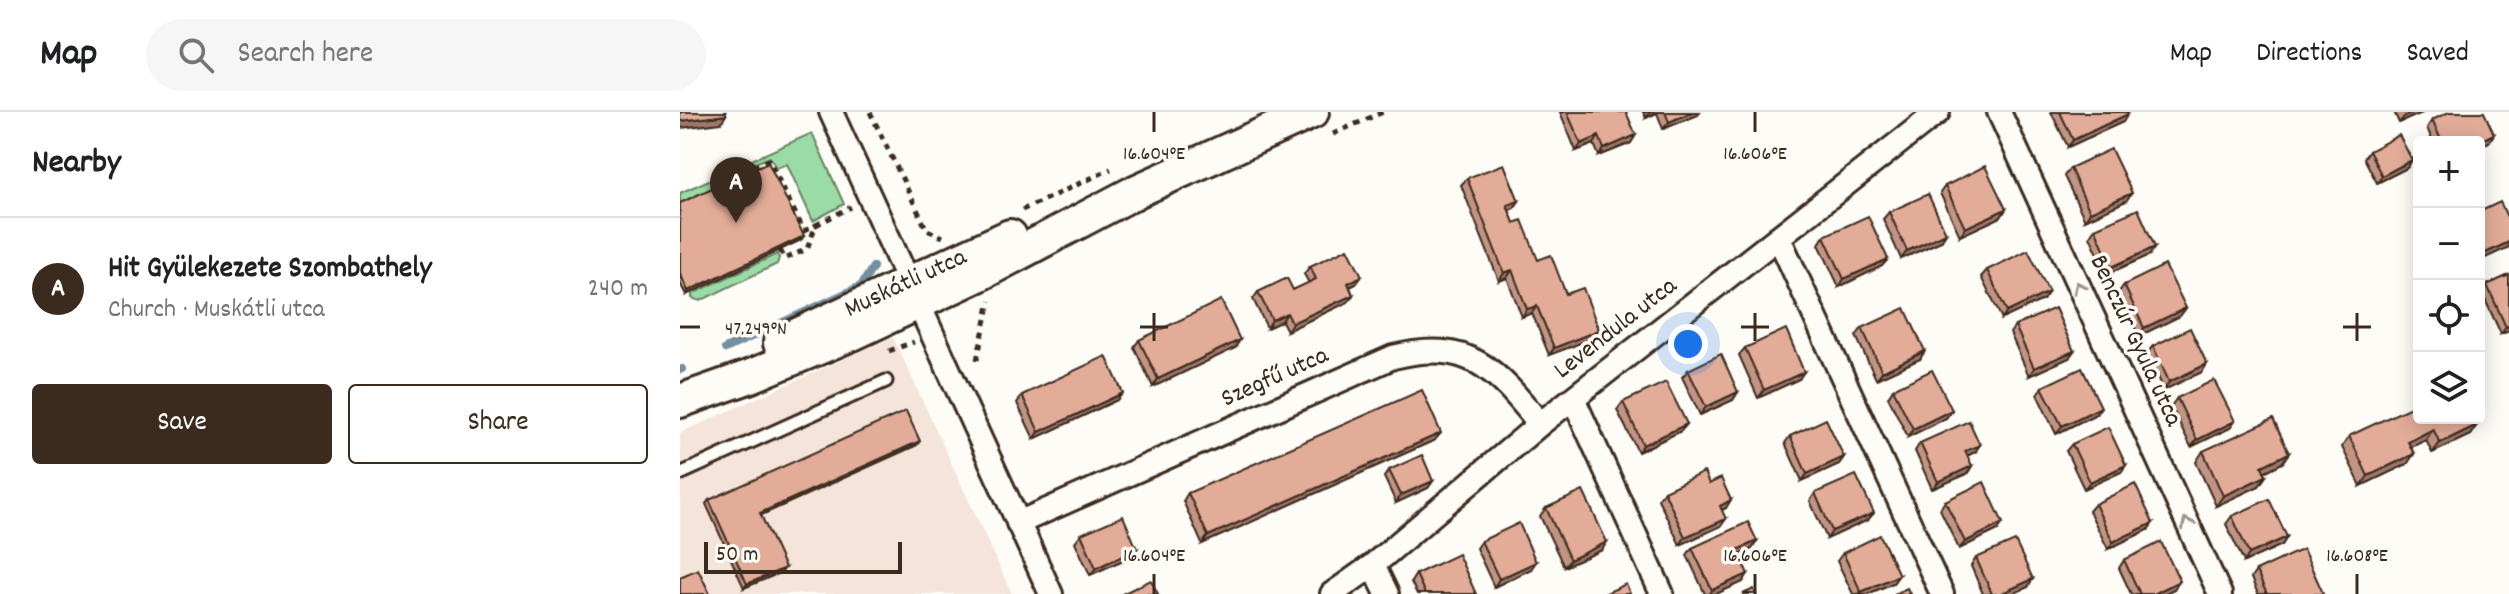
<!DOCTYPE html>
<html lang="en">
<head>
<meta charset="utf-8">
<style>
	:root { --surface:#fff; --page:#f6f6f6; --text:#202124; --muted:#757577; --line:#e0e0e0; --accent:#3b2a1e }
	body { margin:0; font-family:Dekko,sans-serif; background:var(--page); color:var(--text) }
	.controls { position:absolute; right:24px; top:24px; display:grid; overflow:hidden; border-radius:8px; box-shadow:0 4px 20px #0003 }
	.controls button { width:72px; height:72px; display:grid; place-items:center; padding:0; border:0; border-bottom:2px solid var(--line); background:var(--surface); color:var(--text); font:40px sans-serif }
	.scale { position:absolute; left:24px; bottom:20px; width:198px; box-sizing:border-box; padding-left:8px; border:4px solid #3b2a1e; border-top:0; font-size:22px; line-height:28px; white-space:nowrap; color:#3b2a1e; -webkit-text-stroke:6px #fdfcf7; paint-order:stroke }
	.you { position:absolute; left:1008px; top:232px; width:28px; height:28px; margin:-20px; border:6px solid #fff; border-radius:50%; background:#1a73e8; box-shadow:0 0 0 12px #1a73e833 }
	.badge { display:grid; place-items:center; width:52px; height:52px; border-radius:50%; background:var(--accent); color:#fff; font-size:26px; font-weight:700 }
	.pin { position:absolute; translate:-50% -66px; filter:drop-shadow(0 2px 4px #0008) }
	.pin::after { content:''; position:absolute; top:42px; width:28px; height:24px; background:inherit; clip-path:polygon(0 0,100% 0,50% 100%) }
	.list { margin:0; padding:0; list-style:none }
	h2 { display:flex; justify-content:space-between; align-items:center; height:104px; margin:0; padding:0 32px; font-size:34px }
	h2 small { font-size:26px; font-weight:400; color:var(--muted) }
	.list li { display:grid; grid-template-columns:52px 1fr auto; gap:24px; align-items:center; box-sizing:border-box; height:144px; padding:0 32px; border-top:2px solid var(--line) }
	.list b { display:block; font-size:30px; white-space:nowrap }
	.list p { margin:0; font-size:26px; white-space:nowrap; color:var(--muted) }
	.list em { font-size:26px; font-style:normal; color:var(--muted) }
	.actions { display:flex; gap:16px; padding:24px 32px }
	.actions a { flex:1; padding:18px 0; border:2px solid var(--accent); border-radius:8px; text-align:center; font-size:28px; color:var(--accent) }
	.actions .main { background:var(--accent); color:#fff }
	.icon { flex:none; width:44px; height:44px; fill:none; stroke:currentColor; stroke-width:2; stroke-linecap:round; stroke-linejoin:round }
	.map { position:relative; flex:none; width:1829px; height:482px; overflow:hidden }
	header { display:flex; align-items:center; gap:48px; box-sizing:border-box; height:112px; padding:0 40px; background:var(--surface); border-bottom:2px solid var(--line) }
	header strong { font-size:38px }
	nav { display:flex; gap:44px; margin-inline-start:auto; font-size:28px }
	.search { width:560px; height:72px; background:var(--page); display:flex; align-items:center; gap:20px; box-sizing:border-box; padding:0 28px; border-radius:44px; color:var(--muted); font-size:30px }
	main { display:flex }
	aside { flex:1; background:var(--surface) }
	.map>svg:first-child { display:block }
	.built { fill:#f5e4da }
	.green { fill:#9adca7; stroke:#6a8362; stroke-width:2 }
	.lines { fill:none; stroke-linecap:round; stroke-linejoin:round }
	.stream { stroke:#748fa1; stroke-width:8 }
	.lane-casing { stroke:#3b2a1e; stroke-width:17 }
	.street-casing { stroke:#3b2a1e; stroke-width:28 }
	.secondary-casing { stroke:#3b2a1e; stroke-width:38 }
	.path { stroke:#3b2a1e; stroke-width:5; stroke-dasharray:6 6; stroke-linecap:butt }
	.lane { stroke:#fdfcf7; stroke-width:11 }
	.street { stroke:#fdfcf7; stroke-width:22 }
	.secondary { stroke:#fdfcf7; stroke-width:32 }
	.wall { fill:#c29483; stroke:#3b2a1e; stroke-width:2 }
	.shaded-wall { fill:#9e786a; stroke:#3b2a1e; stroke-width:2 }
	.building { fill:#e2ac98; stroke:#3b2a1e; stroke-width:2 }
	.oneway { stroke:#9c938a }
	.ticks { fill:none; stroke:#3b2a1e; stroke-width:3 }
	.labels { text-anchor:middle; dominant-baseline:central; stroke-width:7; stroke-linejoin:round; paint-order:stroke }
	.street-label { font-size:26px; fill:#3b2a1e; stroke:#fdfcf7 }
	.ticks-label { font-size:20px; text-anchor:middle; fill:#3b2a1e; stroke:#fdfcf7; stroke-width:7; stroke-linejoin:round; paint-order:stroke }
</style>
</head>
<body>
<header>
<strong>Map</strong>
<div class="search"><svg class="icon" aria-label="search" viewBox="0 0 24 24"><circle cx="10" cy="10" r="6"/><path d="M15 15l6 6"/></svg>Search here</div>
<nav><a>Map</a><a>Directions</a><a>Saved</a></nav>
</header>
<main>
<aside>
<h2>Nearby<small></small></h2>
<ul class="list">
<li><span class="badge">A</span><div><b>Hit Gyülekezete Szombathely</b><p>Church · Muskátli utca</p></div><em>240 m</em></li>
</ul>
<div class="actions"><a class="main">Save</a><a>Share</a></div>
</aside>
<div class="map">
<svg width="1829" height="482" viewBox="0 0 1829 482">
	<rect width="100%" height="100%" fill="#fdfcf7"/>
	<filter id="ink" filterUnits="userSpaceOnUse"><feTurbulence type="fractalNoise" baseFrequency=".0125" numOctaves="2"/><feDisplacementMap in="SourceGraphic" scale="16" xChannelSelector="R" yChannelSelector="G"/><feConvolveMatrix kernelMatrix="1 2 1 2 8 2 1 2 1" color-interpolation-filters="sRGB"/></filter>
	<g filter="url(#ink)">
		<path class="built" d="M 213,225 L 332,482 L 0,482 L 0,321 Z"/>
		<path class="green" d="M 132,21 L 164,92 L 133,109 L 107,52 L 96,56 L 90,45 L 68,54 L 67,50 Z
			M 58,55 L 63,64 L 0,94 L 0,81 Z
			M 97,142 L 99,146 L 97,152 L 20,189 L 12,186 L 12,182 Z"/>
		<g class="lines">
			<path class="stream" d="M 45,237 L 181,174 L 193,155
				M 0,258 L 2,257"/>
			<defs>
				<path id="lane" d="M 0,362 L 206,269"/>
				<path id="street" d="M 151,0 L 371,482
					M 1319,0 L 1540,482
					M 1099,126 L 1262,482
					M 893,286 L 982,482
					M 338,411 L 713,245 C 789,226 815,257 860,312
					M 693,453 L 707,482
					M 652,482 L 693,453 L 860,312 L 1258,0"/>
				<path id="secondary" d="M 100,231 L 330,124
					M 0,289 L 71,264 L 172,222 L 298,163 L 457,79 L 632,0"/>
			</defs>
			<use href="#lane" class="lane-casing"/>
			<use href="#street" class="street-casing"/>
			<use href="#secondary" class="secondary-casing"/>
			<path class="path" d="M 190,0 L 247,118 L 263,125
				M 653,22 L 703,0
				M 68,62 L 66,58 L 89,48 L 124,119 L 136,113
				M 342,98 L 431,57
				M 100,138 L 105,147 L 127,137 L 136,113 L 171,95
				M 209,239 L 234,230
				M 297,248 L 310,189"/>
			<use href="#lane" class="lane"/>
			<use href="#street" class="street"/>
			<use href="#secondary" class="secondary"/>
		</g>
		<path class="wall" d="M 880,0 L 946,0 L 951,31 L 919,44 L 914,32 L 896,39 Z
			M 963,0 L 1020,0 L 1018,3 L 983,17 L 977,1 L 966,6 Z
			M 1371,0 L 1447,0 L 1443,10 L 1388,35 Z
			M 1714,0 L 1744,0 L 1719,11 Z
			M 1752,8 L 1814,22 L 1809,30 L 1799,34 L 1799,30 L 1753,30 L 1747,16 Z
			M 1689,39 L 1732,48 L 1727,56 L 1697,71 L 1684,46 Z
			M 1390,56 L 1446,89 L 1405,108 L 1384,64 Z
			M 787,66 L 839,89 L 834,96 L 829,98 L 834,111 L 858,148 L 919,218 L 914,226 L 869,243 L 852,201 L 842,205 L 827,166 L 819,169 L 781,73 Z
			M 1265,74 L 1326,97 L 1321,105 L 1280,124 L 1260,81 Z
			M 0,91 L 124,124 L 121,128 L 6,183 L 0,171 Z
			M 1209,100 L 1261,129 L 1221,147 L 1203,107 Z
			M 1415,116 L 1470,143 L 1427,162 L 1410,124 Z
			M 1144,124 L 1208,147 L 1202,154 L 1159,175 L 1139,132 Z
			M 630,154 L 682,164 L 676,172 L 670,175 L 673,183 L 668,190 L 607,219 L 602,209 L 587,216 L 573,187 L 578,180 L 613,178 L 629,171 L 624,162 Z
			M 1307,158 L 1363,188 L 1322,207 L 1301,165 Z
			M 1829,163 L 1829,219 L 1821,222 L 1802,181 L 1807,173 Z
			M 1444,173 L 1506,196 L 1500,204 L 1459,224 L 1438,181 Z
			M 1335,214 L 1389,246 L 1349,264 L 1330,221 Z
			M 1182,216 L 1240,247 L 1196,267 L 1176,224 Z
			M 459,228 L 555,236 L 473,275 L 454,235 Z
			M 1473,234 L 1527,252 L 1522,260 L 1484,278 L 1467,241 Z
			M 1065,236 L 1119,267 L 1078,286 L 1059,243 Z
			M 1008,258 L 1058,280 L 1053,288 L 1020,303 L 1002,265 Z
			M 1362,275 L 1416,302 L 1376,322 L 1357,282 Z
			M 1213,277 L 1272,298 L 1266,306 L 1228,325 L 1208,285 Z
			M 342,283 L 437,288 L 354,327 L 337,291 Z
			M 1497,286 L 1555,309 L 1550,316 L 1511,335 L 1491,294 Z
			M 943,290 L 1007,312 L 1001,319 L 958,340 L 937,298 Z
			M 1797,313 L 1790,323 L 1752,341 L 1746,328 L 1731,335 L 1734,342 L 1727,352 L 1681,374 L 1662,335 L 1669,324 Z
			M 1110,324 L 1164,345 L 1159,352 L 1122,369 L 1105,331 Z
			M 755,328 L 522,432 L 503,389 L 508,381 Z
			M 1240,331 L 1295,340 L 1287,344 L 1292,354 L 1287,362 L 1252,377 L 1235,339 Z
			M 1392,332 L 1446,353 L 1441,360 L 1404,377 L 1386,339 Z
			M 237,333 L 81,403 L 102,460 L 64,476 L 26,392 L 29,388 Z
			M 1523,339 L 1602,351 L 1584,360 L 1586,364 L 1579,374 L 1536,394 L 1516,350 Z
			M 709,358 L 753,369 L 748,376 L 716,391 L 704,365 Z
			M 1029,372 L 1046,396 L 1042,398 L 1041,414 L 1000,433 L 978,387 L 984,379 Z
			M 1135,381 L 1188,408 L 1147,427 L 1130,389 Z
			M 1265,389 L 1318,418 L 1279,437 L 1260,397 Z
			M 1415,392 L 1468,418 L 1428,437 L 1409,399 Z
			M 866,396 L 922,438 L 884,455 L 860,404 Z
			M 1552,404 L 1607,425 L 1602,433 L 1564,450 L 1546,412 Z
			M 401,422 L 452,444 L 410,463 L 395,430 Z
			M 801,429 L 851,457 L 814,475 L 796,436 Z
			M 1077,429 L 1072,437 L 1059,443 L 1063,470 L 1036,482 L 1025,482 L 1007,443 L 1012,436 Z
			M 1163,441 L 1219,463 L 1213,471 L 1188,482 L 1173,482 L 1157,449 Z
			M 1296,446 L 1348,475 L 1332,482 L 1303,482 L 1291,454 Z
			M 1444,448 L 1494,477 L 1483,482 L 1451,482 L 1439,456 Z
			M 1576,459 L 1642,482 L 1578,482 L 1571,466 Z
			M 736,462 L 796,482 L 737,482 L 731,470 Z"/>
		<path class="shaded-wall" d="M 970,0 L 978,0 L 966,6 Z
			M 1012,0 L 1020,0 L 1018,3 L 983,17 L 989,10 Z
			M 1733,0 L 1744,0 L 1719,11 L 1725,4 Z
			M 1448,2 L 1443,10 L 1388,35 L 1393,28 Z
			M 46,3 L 41,11 L 0,16 L 0,9 Z
			M 1814,22 L 1809,30 L 1799,34 L 1799,30 L 1797,30 Z
			M 956,23 L 951,31 L 919,44 L 924,37 Z
			M 919,24 L 914,32 L 896,39 L 901,32 Z
			M 1732,48 L 1727,56 L 1697,71 L 1702,64 Z
			M 1452,81 L 1446,89 L 1405,108 L 1410,100 Z
			M 839,89 L 834,96 L 822,101 L 827,93 Z
			M 1326,97 L 1321,105 L 1280,124 L 1285,116 Z
			M 1266,121 L 1261,129 L 1221,147 L 1227,139 Z
			M 124,124 L 121,128 L 6,183 L 8,179 Z
			M 1829,130 L 1829,135 L 1799,149 L 1799,144 Z
			M 1475,135 L 1470,143 L 1427,162 L 1432,155 Z
			M 1208,147 L 1202,154 L 1159,175 L 1164,167 Z
			M 832,158 L 827,166 L 819,169 L 824,161 Z
			M 682,164 L 676,172 L 662,178 L 668,171 Z
			M 1369,180 L 1363,188 L 1322,207 L 1327,200 Z
			M 673,183 L 668,190 L 607,219 L 612,211 Z
			M 857,194 L 852,201 L 842,205 L 847,197 Z
			M 1506,196 L 1500,204 L 1459,224 L 1464,216 Z
			M 607,201 L 602,209 L 587,216 L 592,208 Z
			M 1829,214 L 1829,219 L 1821,222 L 1826,215 Z
			M 919,218 L 914,226 L 869,243 L 874,236 Z
			M 560,228 L 555,236 L 473,275 L 478,267 Z
			M 1245,239 L 1240,247 L 1196,267 L 1202,260 Z
			M 1394,239 L 1389,246 L 1349,264 L 1354,256 Z
			M 1527,252 L 1522,260 L 1484,278 L 1489,270 Z
			M 1124,260 L 1119,267 L 1078,286 L 1084,278 Z
			M 1058,280 L 1053,288 L 1020,303 L 1026,295 Z
			M 443,281 L 437,288 L 354,327 L 359,320 Z
			M 1421,295 L 1416,302 L 1376,322 L 1382,314 Z
			M 1272,298 L 1266,306 L 1228,325 L 1233,317 Z
			M 1555,309 L 1550,316 L 1511,335 L 1517,328 Z
			M 1007,312 L 1001,319 L 958,340 L 963,333 Z
			M 1797,313 L 1790,323 L 1752,341 L 1760,331 Z
			M 1753,317 L 1746,328 L 1721,340 L 1728,330 Z
			M 761,321 L 755,328 L 522,432 L 528,424 Z
			M 240,329 L 237,333 L 77,405 L 80,401 Z
			M 1300,333 L 1295,340 L 1280,347 L 1285,339 Z
			M 1609,341 L 1602,351 L 1574,365 L 1582,354 Z
			M 1734,342 L 1727,352 L 1681,374 L 1688,364 Z
			M 1164,345 L 1159,352 L 1122,369 L 1127,362 Z
			M 1446,353 L 1441,360 L 1404,377 L 1410,370 Z
			M 1292,354 L 1287,362 L 1252,377 L 1258,370 Z
			M 1586,364 L 1579,374 L 1536,394 L 1543,384 Z
			M 753,369 L 748,376 L 716,391 L 721,383 Z
			M 1051,388 L 1046,396 L 1035,401 L 1040,394 Z
			M 1194,401 L 1188,408 L 1147,427 L 1152,419 Z
			M 1046,407 L 1041,414 L 1000,433 L 1005,425 Z
			M 1323,411 L 1318,418 L 1279,437 L 1285,430 Z
			M 1473,411 L 1468,418 L 1428,437 L 1433,430 Z
			M 1607,425 L 1602,433 L 1564,450 L 1569,442 Z
			M 1077,429 L 1072,437 L 1052,446 L 1057,438 Z
			M 927,430 L 922,438 L 884,455 L 890,448 Z
			M 457,437 L 452,444 L 410,463 L 416,456 Z
			M 856,450 L 851,457 L 814,475 L 819,467 Z
			M 105,456 L 102,460 L 64,476 L 67,472 Z
			M 1068,462 L 1063,470 L 1036,482 L 1030,482 L 1032,478 Z
			M 1219,463 L 1213,471 L 1188,482 L 1179,482 L 1181,480 Z
			M 1353,467 L 1348,475 L 1332,482 L 1320,482 Z
			M 1500,469 L 1494,477 L 1483,482 L 1473,482 Z"/>
		<path class="building" d="M 0,0 L 46,0 L 46,3 L 0,9 Z
			M 887,0 L 946,0 L 956,23 L 924,37 L 919,24 L 901,32 Z
			M 985,0 L 1012,0 L 989,10 Z
			M 1380,0 L 1447,0 L 1448,2 L 1393,28 Z
			M 1769,0 L 1804,0 L 1814,22 L 1797,30 L 1762,30 L 1752,8 Z
			M 1719,23 L 1732,48 L 1702,64 L 1689,39 Z
			M 1431,37 L 1452,81 L 1410,100 L 1390,56 Z
			M 88,50 L 124,124 L 8,179 L 0,161 L 0,91 Z
			M 824,52 L 839,89 L 827,93 L 834,111 L 842,108 L 858,148 L 871,143 L 886,182 L 903,176 L 919,218 L 874,236 L 857,194 L 847,197 L 832,158 L 824,161 L 787,66 Z
			M 1305,54 L 1326,97 L 1285,116 L 1265,74 Z
			M 1248,82 L 1266,121 L 1227,139 L 1209,100 Z
			M 1820,90 L 1829,109 L 1829,130 L 1799,144 L 1799,100 Z
			M 1458,97 L 1475,135 L 1432,155 L 1415,116 Z
			M 1188,104 L 1208,147 L 1164,167 L 1144,124 Z
			M 668,136 L 682,164 L 668,171 L 673,183 L 612,211 L 607,201 L 592,208 L 578,180 L 607,166 L 613,178 L 636,167 L 630,154 Z
			M 1348,138 L 1369,180 L 1327,200 L 1307,158 Z
			M 1485,153 L 1506,196 L 1464,216 L 1444,173 Z
			M 1829,163 L 1829,214 L 1826,215 L 1807,173 Z
			M 541,188 L 560,228 L 478,267 L 459,228 Z
			M 1225,196 L 1245,239 L 1202,260 L 1182,216 Z
			M 1375,196 L 1394,239 L 1354,256 L 1335,214 Z
			M 1510,216 L 1527,252 L 1489,270 L 1473,234 Z
			M 1106,217 L 1124,260 L 1084,278 L 1065,236 Z
			M 1041,242 L 1058,280 L 1026,295 L 1008,258 Z
			M 426,244 L 443,281 L 359,320 L 342,283 Z
			M 1402,256 L 1421,295 L 1382,314 L 1362,275 Z
			M 1252,258 L 1272,298 L 1233,317 L 1213,277 Z
			M 1534,268 L 1555,309 L 1517,328 L 1497,286 Z
			M 986,270 L 1007,312 L 963,333 L 943,290 Z
			M 742,278 L 761,321 L 528,424 L 508,381 Z
			M 1739,291 L 1739,306 L 1794,306 L 1797,313 L 1760,331 L 1753,317 L 1728,330 L 1734,342 L 1688,364 L 1669,324 Z
			M 226,299 L 240,329 L 80,401 L 105,456 L 67,472 L 29,388 Z
			M 1146,307 L 1164,345 L 1127,362 L 1110,324 Z
			M 1593,307 L 1609,341 L 1582,354 L 1586,364 L 1543,384 L 1523,339 Z
			M 1289,309 L 1300,333 L 1285,339 L 1292,354 L 1258,370 L 1240,331 Z
			M 1428,315 L 1446,353 L 1410,370 L 1392,332 Z
			M 742,343 L 753,369 L 721,383 L 709,358 Z
			M 1024,360 L 1029,372 L 1041,366 L 1051,388 L 1040,394 L 1046,407 L 1005,425 L 984,379 Z
			M 1176,363 L 1194,401 L 1152,419 L 1135,381 Z
			M 1304,370 L 1323,411 L 1285,430 L 1265,389 Z
			M 1455,372 L 1473,411 L 1433,430 L 1415,392 Z
			M 903,379 L 927,430 L 890,448 L 866,396 Z
			M 1589,387 L 1607,425 L 1569,442 L 1552,404 Z
			M 443,404 L 457,437 L 416,456 L 401,422 Z
			M 1068,410 L 1077,429 L 1057,438 L 1068,462 L 1032,478 L 1012,436 Z
			M 839,411 L 856,450 L 819,467 L 801,429 Z
			M 1200,423 L 1219,463 L 1181,480 L 1163,441 Z
			M 1335,429 L 1353,467 L 1320,482 L 1312,482 L 1296,446 Z
			M 1481,430 L 1500,469 L 1473,482 L 1460,482 L 1444,448 Z
			M 1623,437 L 1643,481 L 1641,482 L 1587,482 L 1576,459 Z
			M 778,442 L 796,482 L 745,482 L 736,462 Z
			M 18,457 L 30,482 L 0,482 L 0,465 Z
			M 471,468 L 478,482 L 442,482 Z
			M 946,472 L 950,482 L 924,482 Z
			M 1227,476 L 1230,482 L 1214,482 Z
			M 1074,477 L 1076,482 L 1063,482 Z"/>
		<defs><path id="oneway-chevron" d="M-2-3.5L2.5 0L-2 3.5" fill="none" stroke-width="1.6" stroke-linecap="round" stroke-linejoin="round" transform="scale(2)"/></defs>
		<g class="oneway">
			<use href="#oneway-chevron" transform="translate(1399 175) rotate(-115)"/>
			<use href="#oneway-chevron" transform="translate(1507 411) rotate(-115)"/>
		</g>
	</g>
	<path class="ticks" d="M 474,0 L 474,20M 1075,0 L 1075,20M 474,201 L 474,229M 1075,201 L 1075,229M 1677,201 L 1677,229M 0,215 L 20,215M 460,215 L 488,215M 1061,215 L 1089,215M 1663,215 L 1691,215M 474,462 L 474,482M 1075,462 L 1075,482M 1677,462 L 1677,482"/>
	<g class="labels">
		<g class="street-label">
			<text transform="translate(226 172) rotate(-25)">Muskátli utca</text>
			<text transform="translate(936 217) rotate(-38)">Levendula utca</text>
			<text transform="translate(1455 229) rotate(65)">Benczúr Gyula utca</text>
			<text transform="translate(595 266) rotate(-24)">Szegfű utca</text>
		</g>
	</g>
	<g class="ticks-label">
		<text x="474" y="47">16.604°E</text>
		<text x="1075" y="47">16.606°E</text>
		<text x="76" y="222">47.249°N</text>
		<text x="474" y="449">16.604°E</text>
		<text x="1075" y="449">16.606°E</text>
		<text x="1677" y="449">16.608°E</text>
	</g>
</svg>
<div class="controls">
<button>+</button>
<button>−</button>
<button><svg class="icon" aria-label="locate" viewBox="0 0 24 24"><circle cx="12" cy="12" r="6"/><path d="M12 2v4M12 18v4M2 12h4M18 12h4"/></svg></button>
<button><svg class="icon" aria-label="layers" viewBox="0 0 24 24"><path d="M12 4l9 5-9 5-9-5zM3 14l9 5 9-5"/></svg></button>
</div>
<div class="scale">50 m</div>
<div class="you"></div>
<div class="pin badge" style="left:56px;top:111px">A</div>
</div>
</main>
</body>
</html>
